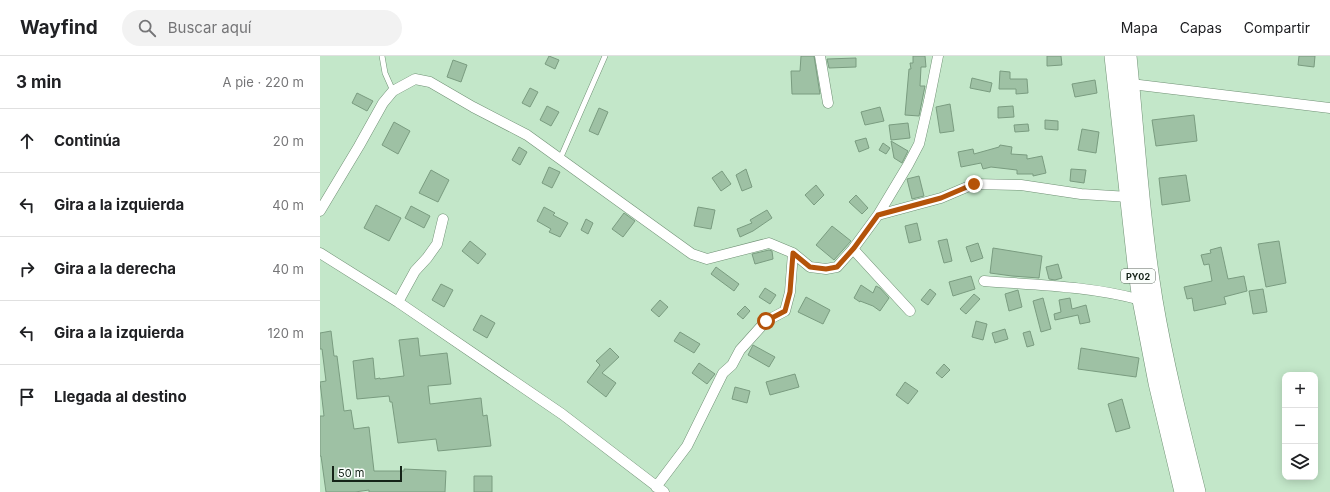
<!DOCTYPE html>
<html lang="es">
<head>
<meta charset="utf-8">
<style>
	:root { --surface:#fff; --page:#f2f2f2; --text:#202124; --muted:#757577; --line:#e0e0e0 }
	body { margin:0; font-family:Inter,sans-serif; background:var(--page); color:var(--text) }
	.controls { position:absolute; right:12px; bottom:12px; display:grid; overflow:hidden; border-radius:8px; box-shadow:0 2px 10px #0003 }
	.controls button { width:36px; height:36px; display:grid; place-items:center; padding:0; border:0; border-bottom:1px solid var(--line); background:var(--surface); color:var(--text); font:20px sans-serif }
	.scale { position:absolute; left:12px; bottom:10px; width:70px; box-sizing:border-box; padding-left:4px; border:2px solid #152318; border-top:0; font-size:11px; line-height:14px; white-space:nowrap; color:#152318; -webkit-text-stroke:3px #fafefb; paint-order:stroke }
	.stop { position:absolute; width:12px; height:12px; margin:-9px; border:3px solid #b45309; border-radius:50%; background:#fff }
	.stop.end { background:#b45309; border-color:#fff; box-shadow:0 1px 4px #0008 }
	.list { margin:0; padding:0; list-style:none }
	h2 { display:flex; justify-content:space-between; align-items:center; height:52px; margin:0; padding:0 16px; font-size:17px }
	h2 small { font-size:13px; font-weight:400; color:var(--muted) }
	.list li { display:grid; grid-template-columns:26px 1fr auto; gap:12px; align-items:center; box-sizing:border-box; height:64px; padding:0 16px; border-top:1px solid var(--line) }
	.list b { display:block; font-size:15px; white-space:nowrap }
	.list em { font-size:13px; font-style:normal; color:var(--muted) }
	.icon { flex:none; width:22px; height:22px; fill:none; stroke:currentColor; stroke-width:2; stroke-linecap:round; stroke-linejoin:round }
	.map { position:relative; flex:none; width:1010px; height:436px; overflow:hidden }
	header { display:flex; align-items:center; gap:24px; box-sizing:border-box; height:56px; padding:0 20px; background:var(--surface); border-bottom:1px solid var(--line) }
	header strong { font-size:19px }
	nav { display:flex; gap:22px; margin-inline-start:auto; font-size:14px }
	.search { width:280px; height:36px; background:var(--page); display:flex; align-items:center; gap:10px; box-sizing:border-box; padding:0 14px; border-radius:22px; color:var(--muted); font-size:15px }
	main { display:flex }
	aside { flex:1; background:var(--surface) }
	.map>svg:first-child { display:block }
	.building { fill:#9ec1a4; stroke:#7a9c80 }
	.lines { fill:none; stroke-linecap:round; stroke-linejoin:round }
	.service-casing { stroke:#709175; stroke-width:6 }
	.minor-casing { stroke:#709175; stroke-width:11 }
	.trunk-casing { stroke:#709175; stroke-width:18 }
	.service { stroke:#fff; stroke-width:5 }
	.minor { stroke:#fff; stroke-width:10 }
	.trunk { stroke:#fff; stroke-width:17 }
	.route { stroke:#b45309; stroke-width:5 }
	.labels { text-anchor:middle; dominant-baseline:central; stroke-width:4; stroke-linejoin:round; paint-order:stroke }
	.shield { fill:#fafefb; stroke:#5a655c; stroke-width:1 }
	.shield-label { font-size:9px; font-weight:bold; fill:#152318 }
</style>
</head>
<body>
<header>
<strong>Wayfind</strong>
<div class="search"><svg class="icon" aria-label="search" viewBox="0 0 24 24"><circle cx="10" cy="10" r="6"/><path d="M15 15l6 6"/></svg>Buscar aquí</div>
<nav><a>Mapa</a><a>Capas</a><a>Compartir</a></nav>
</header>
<main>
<aside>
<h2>3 min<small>A pie · 220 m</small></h2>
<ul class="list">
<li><svg class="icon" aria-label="ahead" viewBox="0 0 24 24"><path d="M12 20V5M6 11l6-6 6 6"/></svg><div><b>Continúa</b></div><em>20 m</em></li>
<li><svg class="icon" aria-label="left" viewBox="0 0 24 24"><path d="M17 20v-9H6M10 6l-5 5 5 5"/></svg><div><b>Gira a la izquierda</b></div><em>40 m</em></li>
<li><svg class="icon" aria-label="right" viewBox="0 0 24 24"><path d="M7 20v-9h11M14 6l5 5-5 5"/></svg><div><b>Gira a la derecha</b></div><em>40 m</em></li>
<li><svg class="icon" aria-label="left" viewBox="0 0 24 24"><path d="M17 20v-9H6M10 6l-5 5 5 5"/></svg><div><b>Gira a la izquierda</b></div><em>120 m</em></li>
<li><svg class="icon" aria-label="arrive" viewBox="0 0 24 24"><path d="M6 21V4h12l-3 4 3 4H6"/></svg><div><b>Llegada al destino</b></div></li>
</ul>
</aside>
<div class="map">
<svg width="1010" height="436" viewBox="0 0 1010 436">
	<rect width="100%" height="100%" fill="#c3e7c9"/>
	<path class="building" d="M 229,0 L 239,4 L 235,13 L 225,8 Z
		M 481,0 L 494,0 L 500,38 L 472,38 L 471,15 L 480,15 Z
		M 593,0 L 605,0 L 606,11 L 601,11 L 600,30 L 605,30 L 599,60 L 585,59 L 589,13 L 591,13 L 590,7 L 593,7 Z
		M 727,0 L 741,0 L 742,9 L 727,10 Z
		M 979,0 L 995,0 L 994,11 L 978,9 Z
		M 536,2 L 536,11 L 509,12 L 507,3 Z
		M 133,4 L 147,9 L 141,26 L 127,21 Z
		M 680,15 L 690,16 L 690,23 L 707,23 L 708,37 L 696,38 L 696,33 L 679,33 Z
		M 652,22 L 672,27 L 670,36 L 650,32 Z
		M 775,24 L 777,37 L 755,41 L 752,28 Z
		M 210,32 L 218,36 L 210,51 L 202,47 Z
		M 37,37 L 53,45 L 47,55 L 32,47 Z
		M 630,48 L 634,75 L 620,77 L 616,51 Z
		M 227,50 L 239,56 L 231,70 L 220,64 Z
		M 693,50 L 694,61 L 678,62 L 678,51 Z
		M 560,51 L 564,65 L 545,69 L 541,56 Z
		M 279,52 L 288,56 L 278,79 L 269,75 Z
		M 874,59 L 877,85 L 836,90 L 832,64 Z
		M 725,64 L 738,65 L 738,74 L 725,73 Z
		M 74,66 L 90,75 L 78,98 L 62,89 Z
		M 588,67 L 590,82 L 571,84 L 569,69 Z
		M 708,68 L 709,75 L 695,76 L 694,69 Z
		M 762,73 L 779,76 L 776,97 L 758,94 Z
		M 546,82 L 549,92 L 539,96 L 535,85 Z
		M 571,85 L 588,95 L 582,107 L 574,102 Z
		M 563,87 L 570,92 L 566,98 L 559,94 Z
		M 680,89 L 692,91 L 691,98 L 707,99 L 707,103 L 722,100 L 726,117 L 713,120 L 713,118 L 697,118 L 697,114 L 671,111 L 663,113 L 661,107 L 641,111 L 638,96 L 653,93 L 654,98 L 679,91 Z
		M 199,91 L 207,96 L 200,109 L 192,104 Z
		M 229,111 L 240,116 L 232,132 L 222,127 Z
		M 426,113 L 432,131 L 422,135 L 416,119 Z
		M 751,113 L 766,114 L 764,127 L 750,125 Z
		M 111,114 L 129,124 L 118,146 L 99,137 Z
		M 402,115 L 411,128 L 401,135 L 392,122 Z
		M 866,119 L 870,145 L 842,149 L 839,122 Z
		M 599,120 L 604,140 L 592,143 L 587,123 Z
		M 496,129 L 504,139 L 494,149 L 485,139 Z
		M 536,139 L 548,152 L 542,158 L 529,146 Z
		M 56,149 L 81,162 L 69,185 L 44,172 Z
		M 91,150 L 110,160 L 104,172 L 85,162 Z
		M 224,151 L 235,157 L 233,159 L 248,167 L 240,181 L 229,176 L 231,173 L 217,165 Z
		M 378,151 L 395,154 L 391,173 L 374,170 Z
		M 447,154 L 452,162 L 433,175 L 420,181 L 417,173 L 432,167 L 430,164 Z
		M 304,157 L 315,165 L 303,181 L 292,173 Z
		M 266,163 L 273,167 L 268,178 L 261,174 Z
		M 597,167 L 601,184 L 589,187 L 585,170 Z
		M 512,170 L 531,185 L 514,204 L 496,189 Z
		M 627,183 L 632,205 L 624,207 L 618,185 Z
		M 150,185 L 166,198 L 158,208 L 142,195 Z
		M 959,185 L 966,227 L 946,231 L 938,188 Z
		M 658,187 L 663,202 L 651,206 L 646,191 Z
		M 901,191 L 908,223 L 924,220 L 927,235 L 904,241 L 906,248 L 874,255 L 872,242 L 867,243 L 864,231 L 892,225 L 889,208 L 884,209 L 881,199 L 891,197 L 890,194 Z
		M 673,192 L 722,200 L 719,222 L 692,220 L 670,217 Z
		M 449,194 L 452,195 L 453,203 L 435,208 L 432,198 Z
		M 738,208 L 742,222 L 735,224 L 729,223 L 726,211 Z
		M 396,211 L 419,228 L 414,235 L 391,218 Z
		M 651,220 L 655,233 L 633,240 L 629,226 Z
		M 121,228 L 133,234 L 124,251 L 112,244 Z
		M 541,229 L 553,237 L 556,230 L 560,232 L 569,242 L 560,255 L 553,250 L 540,245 L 540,246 L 534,242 Z
		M 445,232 L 456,239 L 450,248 L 439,241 Z
		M 610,233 L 616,238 L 608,249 L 601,244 Z
		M 943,233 L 947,256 L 933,258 L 929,235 Z
		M 698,234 L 702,251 L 689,255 L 685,238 Z
		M 654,238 L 660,243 L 646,258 L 640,253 Z
		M 486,241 L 510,254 L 503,268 L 478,256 Z
		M 723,242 L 731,273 L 721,276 L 713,245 Z
		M 750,242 L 752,253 L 766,249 L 770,266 L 760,268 L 758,259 L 735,264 L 734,258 L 741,256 L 739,244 Z
		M 340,244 L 348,251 L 339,261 L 331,254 Z
		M 425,250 L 430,255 L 423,263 L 417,258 Z
		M 161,259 L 175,267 L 167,282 L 153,274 Z
		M 656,265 L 667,268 L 663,284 L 652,281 Z
		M 685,273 L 688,283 L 675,287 L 672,277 Z
		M 11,275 L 14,300 L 17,300 L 24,355 L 31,354 L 34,373 L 49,371 L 54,415 L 84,415 L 84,413 L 126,415 L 125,436 L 49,436 L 49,434 L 35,436 L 6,436 L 1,400 L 0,400 L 0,360 L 4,360 L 0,326 L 6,325 L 2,293 L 0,293 L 0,277 Z
		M 710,275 L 714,289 L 707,291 L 703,277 Z
		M 360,276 L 380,288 L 374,297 L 354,285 Z
		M 98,282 L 100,300 L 127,297 L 131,328 L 108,330 L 110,348 L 161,342 L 163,360 L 167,359 L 171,390 L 118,395 L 116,383 L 78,387 L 72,346 L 70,346 L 69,340 L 37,343 L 33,305 L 53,302 L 55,323 L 60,322 L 60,323 L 84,320 L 79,284 Z
		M 433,289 L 455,301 L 449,311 L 428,299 Z
		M 290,292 L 299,301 L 282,317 L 296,327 L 286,341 L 267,326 L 280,309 L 276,305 Z
		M 761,292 L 819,302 L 816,321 L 758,313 Z
		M 379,307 L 395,318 L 387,328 L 372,317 Z
		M 624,308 L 630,314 L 622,322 L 616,317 Z
		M 475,318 L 479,331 L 450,339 L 446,326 Z
		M 585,326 L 598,335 L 588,348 L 576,339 Z
		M 415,331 L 430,335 L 427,347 L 412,343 Z
		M 802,343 L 810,372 L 796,376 L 788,348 Z
		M 154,420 L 172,420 L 172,436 L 154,436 Z"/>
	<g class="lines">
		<defs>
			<path id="service" d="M 62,0 L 65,17 L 73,35
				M 240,103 L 285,0"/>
			<path id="minor" d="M 500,0 L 508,47
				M 811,28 L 1010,52
				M 0,155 L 39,90 L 63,47 L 73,35 L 95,23 L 110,26 L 153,51 L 207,79 L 372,198 L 387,203 L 449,187 L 473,197 L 470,236 L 465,255 L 446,265 L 420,294 L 412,309 L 403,317 L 367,390 L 336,431
				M 558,159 L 621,142 L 654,128 L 701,129 L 761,138 L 809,141
				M 533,193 L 590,255
				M 0,197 L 78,246 L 242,358 L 344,436
				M 473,197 L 490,211 L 506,213 L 517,211 L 533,193 L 558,159 L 588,109 L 599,88 L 609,45 L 618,0
				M 664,225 C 716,229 770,230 821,244
				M 78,246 L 95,215 L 107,202 L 117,188 L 123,163"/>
			<path id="trunk" d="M 793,0 L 816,208 L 821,244 L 837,327 L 863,436
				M 808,0 C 816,81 821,163 834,244 C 845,309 861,372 877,436"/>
		</defs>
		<use href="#service" class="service-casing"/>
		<use href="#minor" class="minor-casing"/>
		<use href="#trunk" class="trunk-casing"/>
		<use href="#service" class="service"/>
		<use href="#minor" class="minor"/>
		<use href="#trunk" class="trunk"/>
	</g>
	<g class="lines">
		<path class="route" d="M 446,265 L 465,255 L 470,236 L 473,197 L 490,211 L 506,213 L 517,211 L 534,192 L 558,159 L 621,142 L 654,128"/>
	</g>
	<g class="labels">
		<rect class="shield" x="801" y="213" width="34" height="14" rx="3"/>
		<g class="shield-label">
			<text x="818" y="220">PY02</text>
		</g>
	</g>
</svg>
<div class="controls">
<button>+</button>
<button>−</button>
<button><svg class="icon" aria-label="layers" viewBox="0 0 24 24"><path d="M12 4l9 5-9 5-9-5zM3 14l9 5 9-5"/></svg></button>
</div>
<div class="scale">50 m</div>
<div class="stop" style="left:446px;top:265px"></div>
<div class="stop end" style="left:654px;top:128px"></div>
</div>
</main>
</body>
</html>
